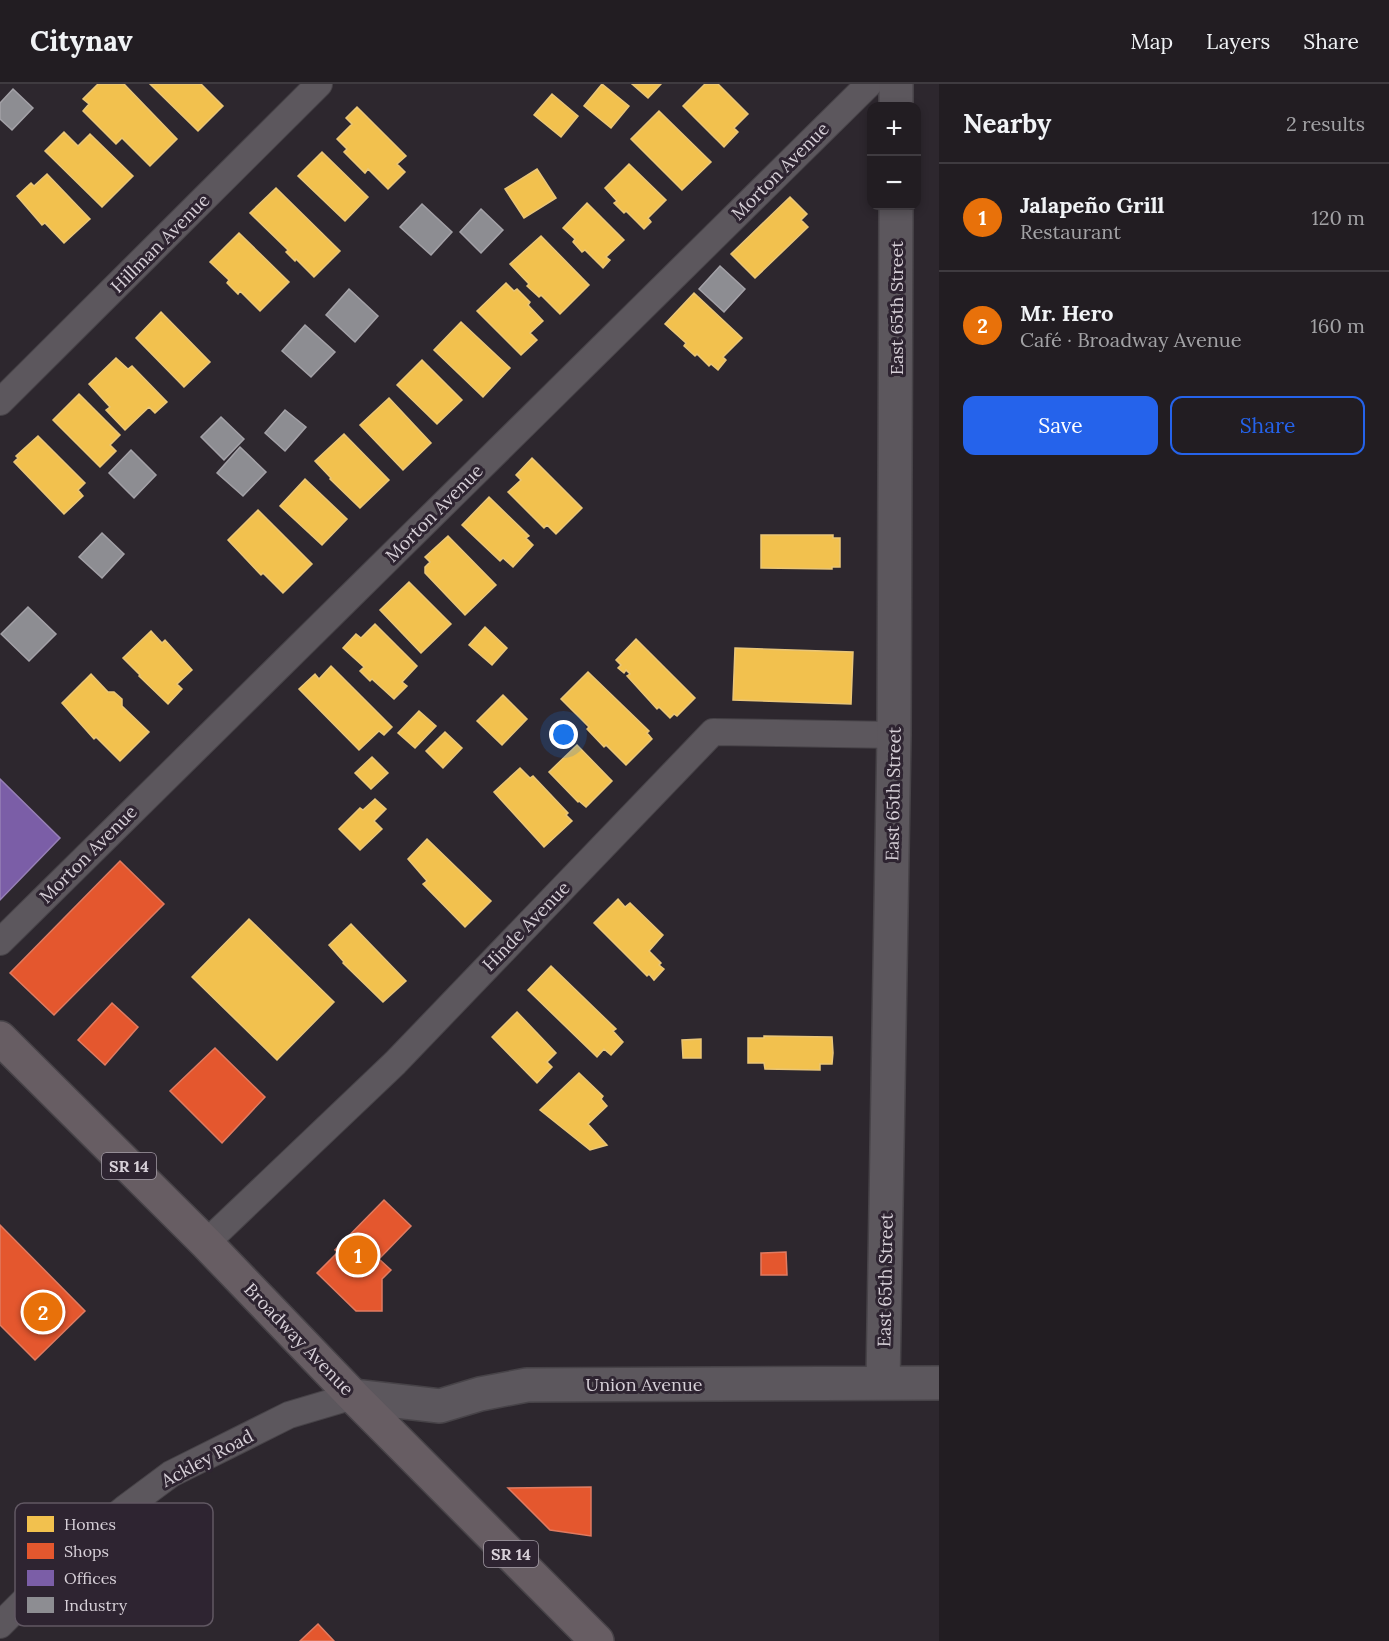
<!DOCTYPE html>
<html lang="en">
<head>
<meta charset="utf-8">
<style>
	:root { --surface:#221d22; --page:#2e2a2f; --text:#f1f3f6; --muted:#a2a2a5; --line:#3f3b40; --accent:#2563eb }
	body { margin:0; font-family:Lora,serif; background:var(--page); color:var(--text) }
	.controls { position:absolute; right:18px; top:18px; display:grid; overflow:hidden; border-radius:12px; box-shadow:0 3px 9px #0003 }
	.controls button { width:54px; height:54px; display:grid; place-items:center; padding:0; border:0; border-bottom:2px solid var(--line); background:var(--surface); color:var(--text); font:30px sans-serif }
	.you { position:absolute; left:564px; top:651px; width:21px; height:21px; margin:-15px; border:4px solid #fff; border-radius:50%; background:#1a73e8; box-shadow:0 0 0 9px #1a73e833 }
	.badge { display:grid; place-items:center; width:39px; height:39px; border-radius:50%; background:var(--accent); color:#fff; font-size:20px; font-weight:700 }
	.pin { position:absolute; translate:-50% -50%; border:3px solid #fff; box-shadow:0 2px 6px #0006 }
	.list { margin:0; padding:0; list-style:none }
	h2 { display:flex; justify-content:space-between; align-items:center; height:78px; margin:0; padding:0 24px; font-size:26px }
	h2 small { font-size:20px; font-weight:400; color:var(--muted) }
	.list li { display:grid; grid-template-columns:39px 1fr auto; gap:18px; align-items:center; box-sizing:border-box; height:108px; padding:0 24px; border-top:2px solid var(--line) }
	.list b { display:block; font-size:22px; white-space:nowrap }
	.list p { margin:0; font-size:20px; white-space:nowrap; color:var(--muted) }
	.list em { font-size:20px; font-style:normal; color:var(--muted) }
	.actions { display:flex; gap:12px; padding:18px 24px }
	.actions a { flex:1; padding:14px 0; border:2px solid var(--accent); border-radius:12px; text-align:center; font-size:21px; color:var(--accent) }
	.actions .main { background:var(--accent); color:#fff }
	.map { position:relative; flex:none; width:939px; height:1557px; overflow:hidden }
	header { display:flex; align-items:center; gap:36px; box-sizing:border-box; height:84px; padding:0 30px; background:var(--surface); border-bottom:2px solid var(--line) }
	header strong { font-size:28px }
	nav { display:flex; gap:33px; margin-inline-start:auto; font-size:21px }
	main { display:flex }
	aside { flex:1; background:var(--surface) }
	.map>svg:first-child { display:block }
	.homes { fill:#f2c14e; stroke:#eac677; stroke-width:1.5 }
	.shops { fill:#e4572e; stroke:#e07b61; stroke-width:1.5 }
	.offices { fill:#7b5ea7; stroke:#9780b6; stroke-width:1.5 }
	.industry { fill:#8d8d92; stroke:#a3a1a7; stroke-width:1.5 }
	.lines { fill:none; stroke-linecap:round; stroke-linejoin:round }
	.street-casing { stroke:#474348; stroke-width:28 }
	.secondary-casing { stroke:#474348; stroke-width:36 }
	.primary-casing { stroke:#474348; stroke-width:36 }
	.street { stroke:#5c575d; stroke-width:26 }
	.secondary { stroke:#5c575d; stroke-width:33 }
	.primary { stroke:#675d63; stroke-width:33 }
	.labels { text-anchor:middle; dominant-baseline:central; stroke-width:6; stroke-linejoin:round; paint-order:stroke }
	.shield { fill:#2e2431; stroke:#a49ca6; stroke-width:1.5 }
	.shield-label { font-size:16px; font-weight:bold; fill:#d7d0d8 }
	.street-label { font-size:18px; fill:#d7d0d8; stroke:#2e2431 }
	.key { fill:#2e2431; stroke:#615863; stroke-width:1.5 }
	.key-label { font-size:16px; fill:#d7d0d8 }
</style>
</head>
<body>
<header>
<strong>Citynav</strong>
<nav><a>Map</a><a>Layers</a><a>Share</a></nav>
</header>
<main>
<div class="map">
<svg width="939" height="1557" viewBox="0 0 939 1557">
	<rect width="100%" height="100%" fill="#2d272e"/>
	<path class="homes" d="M 98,0 L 124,0 L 177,55 L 150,82 L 122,54 L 116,60 L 83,27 L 89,20 L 83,15 Z
		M 150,0 L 201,0 L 223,22 L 198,47 Z
		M 602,0 L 629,22 L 611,44 L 584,22 Z
		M 632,0 L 661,0 L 648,14 Z
		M 705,0 L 718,0 L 748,30 L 734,44 L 738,48 L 724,63 L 683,22 Z
		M 552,10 L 578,32 L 561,53 L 534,31 Z
		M 357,23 L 406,72 L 397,80 L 405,88 L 388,105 L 368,85 L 365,89 L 344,68 L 347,65 L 337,55 L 352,40 L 346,34 Z
		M 659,27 L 711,78 L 682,106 L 631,55 Z
		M 64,48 L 78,62 L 90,50 L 133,92 L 102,123 L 45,67 Z
		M 322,68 L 368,113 L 345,137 L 298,92 Z
		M 629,80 L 666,116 L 648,134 L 651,138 L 644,145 L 626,127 L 624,129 L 614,119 L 617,117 L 605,104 Z
		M 537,85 L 556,114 L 524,134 L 505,105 Z
		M 47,90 L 90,135 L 64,159 L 45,139 L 42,141 L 17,112 L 31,99 L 34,102 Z
		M 276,104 L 340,167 L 314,193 L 296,175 L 295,177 L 286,168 L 288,166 L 250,129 Z
		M 790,113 L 807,130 L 801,136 L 808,143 L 755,194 L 731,170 Z
		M 587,119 L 624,156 L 606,173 L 610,176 L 603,184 L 585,166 L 582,168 L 573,158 L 575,155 L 563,144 Z
		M 239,149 L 289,198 L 260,227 L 240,207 L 238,210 L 227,199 L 229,196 L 210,178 Z
		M 541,152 L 589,201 L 560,230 L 541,211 L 539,213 L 527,202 L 529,200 L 510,180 Z
		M 506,199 L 514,207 L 517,205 L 530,218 L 528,221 L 543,237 L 530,249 L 537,256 L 521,271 L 477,227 Z
		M 694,209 L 742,254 L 723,273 L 726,276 L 718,286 L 711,280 L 709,282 L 697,270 L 695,272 L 684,262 L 686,259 L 665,240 Z
		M 161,228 L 210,278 L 184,303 L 136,254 Z
		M 461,238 L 510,284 L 483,313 L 434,266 Z
		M 116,274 L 128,285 L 132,282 L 167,318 L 155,329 L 149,323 L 125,346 L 106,326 L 110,323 L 89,300 Z
		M 422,276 L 462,316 L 437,340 L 397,301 Z
		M 79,310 L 120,351 L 110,361 L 116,367 L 100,383 L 53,336 Z
		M 389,314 L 431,359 L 403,386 L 360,341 Z
		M 344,350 L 389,396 L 360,424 L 330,395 L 331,394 L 315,377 Z
		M 38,352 L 85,399 L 78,406 L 83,412 L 64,430 L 14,378 L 18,374 L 16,372 Z
		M 532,374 L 582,424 L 556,450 L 547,441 L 544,444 L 508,408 L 521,396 L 516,391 Z
		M 305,395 L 347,435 L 322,461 L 280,422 Z
		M 489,413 L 529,452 L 526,454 L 533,461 L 513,483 L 503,474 L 500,477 L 462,441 Z
		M 258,426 L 312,480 L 283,509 L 263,489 L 261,491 L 228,456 Z
		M 761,451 L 833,451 L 833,454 L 840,454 L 840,483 L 832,483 L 832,485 L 761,484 Z
		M 448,452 L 496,501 L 465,531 L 425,489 L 425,483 L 430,478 L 425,473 Z
		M 409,498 L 451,540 L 421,569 L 380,526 Z
		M 375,540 L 417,582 L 402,598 L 407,602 L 394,615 L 372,595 L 370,597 L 360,587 L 364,583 L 343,564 L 356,550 L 361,554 Z
		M 485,543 L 507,564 L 492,581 L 469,561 Z
		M 151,547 L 162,559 L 165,556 L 192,586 L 177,600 L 182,605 L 168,620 L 139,592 L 140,591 L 123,574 Z
		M 636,555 L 695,614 L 677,632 L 674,630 L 670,634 L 659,623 L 657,625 L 627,592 L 630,590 L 626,586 L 624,589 L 618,584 L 621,581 L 616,576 Z
		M 735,564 L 853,568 L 851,620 L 733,616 Z
		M 331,582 L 392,643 L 384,651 L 379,647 L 359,666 L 299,605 L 315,590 L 319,595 Z
		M 588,588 L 649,647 L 647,649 L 652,655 L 626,681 L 606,661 L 604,663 L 587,645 L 589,643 L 561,615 Z
		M 91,590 L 108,608 L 114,608 L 122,615 L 122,622 L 149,648 L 120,677 L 96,653 L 94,655 L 62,619 Z
		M 503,611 L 527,635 L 502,661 L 477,637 Z
		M 419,627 L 436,642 L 415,664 L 398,649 Z
		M 445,648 L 462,664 L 443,684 L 426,667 Z
		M 577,661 L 612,697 L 586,723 L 579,717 L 578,718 L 549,688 Z
		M 372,673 L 388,689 L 371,705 L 355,689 Z
		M 520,684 L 530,694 L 533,692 L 568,729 L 566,731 L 572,737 L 544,763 L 494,708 Z
		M 375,715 L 386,725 L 374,737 L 382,745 L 360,766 L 339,745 L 360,724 L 363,726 Z
		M 427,755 L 491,817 L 465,843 L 423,800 L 427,797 L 408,775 Z
		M 618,815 L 625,823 L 630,819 L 663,851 L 649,867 L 661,879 L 659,881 L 664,885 L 654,896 L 649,890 L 647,892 L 594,839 Z
		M 249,835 L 334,918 L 277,976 L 192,893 Z
		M 351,840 L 406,897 L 383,918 L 343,879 L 344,878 L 329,861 Z
		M 551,882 L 616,945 L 613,947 L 623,958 L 611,971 L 604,965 L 597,973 L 528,906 Z
		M 517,928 L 556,969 L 547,978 L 552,983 L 537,999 L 492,953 Z
		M 764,952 L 832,953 L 833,969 L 832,980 L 820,980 L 820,986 L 765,985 L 764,979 L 748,979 L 748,954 L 764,954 Z
		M 701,955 L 701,974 L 683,974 L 682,956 Z
		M 579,989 L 603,1012 L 601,1015 L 607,1022 L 588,1040 L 607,1061 L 590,1066 L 540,1026 Z"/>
	<path class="shops" d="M 120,777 L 164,820 L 54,931 L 10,889 Z
		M 112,919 L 138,943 L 105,981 L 78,956 Z
		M 215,964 L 265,1013 L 222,1059 L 170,1007 Z
		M 384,1116 L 411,1142 L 379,1175 L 391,1186 L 382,1195 L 382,1227 L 356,1227 L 317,1189 L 338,1168 L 335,1166 Z
		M 0,1141 L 85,1227 L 35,1276 L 0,1241 Z
		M 786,1168 L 787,1191 L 761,1191 L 761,1169 Z
		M 591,1403 L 591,1452 L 550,1446 L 508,1404 Z
		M 318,1540 L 334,1557 L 300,1557 Z"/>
	<path class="offices" d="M 0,695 L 60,754 L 0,816 Z"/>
	<path class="industry" d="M 13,5 L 33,24 L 12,46 L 0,35 L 0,19 Z
		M 422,120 L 452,148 L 431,171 L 400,143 Z
		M 481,125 L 503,146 L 481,169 L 460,148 Z
		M 720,182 L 745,205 L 724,228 L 699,205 Z
		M 349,205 L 378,232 L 355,258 L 326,231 Z
		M 305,241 L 335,268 L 311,293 L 282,267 Z
		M 285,326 L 306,343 L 285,367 L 265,349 Z
		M 221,333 L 244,355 L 224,376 L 201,353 Z
		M 240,363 L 266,388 L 243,412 L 217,389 Z
		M 131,366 L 156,391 L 134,414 L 109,389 Z
		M 102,449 L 124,470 L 102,494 L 79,473 Z
		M 28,523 L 56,550 L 29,577 L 1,550 Z"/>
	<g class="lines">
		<defs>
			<path id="street" d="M 0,318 L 319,0
				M 0,858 L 869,0
				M 206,1159 L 395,979 L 713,648 L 894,651
				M 0,1541 L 80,1461 L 124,1425 L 171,1390 L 289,1331 L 353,1312"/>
			<path id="secondary" d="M 896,22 L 896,0
				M 883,1299 L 894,651 L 896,122
				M 353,1312 L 440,1322 L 480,1310 L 527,1301 L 939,1299"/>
			<path id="primary" d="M 0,954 L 206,1159 L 353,1312 L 597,1557"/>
		</defs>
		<use href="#street" class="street-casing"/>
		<use href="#secondary" class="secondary-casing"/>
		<use href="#primary" class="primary-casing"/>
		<use href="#street" class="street"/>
		<use href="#secondary" class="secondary"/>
		<use href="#primary" class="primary"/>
	</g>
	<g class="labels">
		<g class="shield">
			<rect x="102" y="1069" width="54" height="26" rx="4.5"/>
			<rect x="484" y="1457" width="54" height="26" rx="4.5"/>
		</g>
		<g class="shield-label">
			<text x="129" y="1082">SR 14</text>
			<text x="511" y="1470">SR 14</text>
		</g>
		<g class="street-label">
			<text transform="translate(780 87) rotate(-45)">Morton Avenue</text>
			<text transform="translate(160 159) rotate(-45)">Hillman Avenue</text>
			<text transform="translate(896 224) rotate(-90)">East 65th Street</text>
			<text transform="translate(434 429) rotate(-45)">Morton Avenue</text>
			<text transform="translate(893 710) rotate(-89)">East 65th Street</text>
			<text transform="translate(88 770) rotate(-45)">Morton Avenue</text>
			<text transform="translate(526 842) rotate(-46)">Hinde Avenue</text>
			<text transform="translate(885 1196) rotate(-89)">East 65th Street</text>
			<text transform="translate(299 1255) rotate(46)">Broadway Avenue</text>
			<text x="644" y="1300">Union Avenue</text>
			<text transform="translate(207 1374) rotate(-28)">Ackley Road</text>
		</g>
	</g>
	<rect x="15" y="1419" width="198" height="123" rx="9" class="key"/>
	<rect x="27" y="1432" width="27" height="16" fill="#f2c14e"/>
	<rect x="27" y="1459" width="27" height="16" fill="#e4572e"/>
	<rect x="27" y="1486" width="27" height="16" fill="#7b5ea7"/>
	<rect x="27" y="1513" width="27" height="16" fill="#8d8d92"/>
	<g class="key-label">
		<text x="64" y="1446">Homes</text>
		<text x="64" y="1473">Shops</text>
		<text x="64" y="1500">Offices</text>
		<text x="64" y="1527">Industry</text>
	</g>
</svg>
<div class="controls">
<button>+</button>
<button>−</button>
</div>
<div class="you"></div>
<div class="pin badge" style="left:358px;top:1171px;background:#e8710a">1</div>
<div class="pin badge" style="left:43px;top:1228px;background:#e8710a">2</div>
</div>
<aside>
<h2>Nearby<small>2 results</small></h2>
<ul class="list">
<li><span class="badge" style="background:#e8710a">1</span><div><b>Jalapeño Grill</b><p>Restaurant</p></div><em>120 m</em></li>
<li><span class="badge" style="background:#e8710a">2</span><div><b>Mr. Hero</b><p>Café · Broadway Avenue</p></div><em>160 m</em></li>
</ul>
<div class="actions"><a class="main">Save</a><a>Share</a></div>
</aside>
</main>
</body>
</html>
